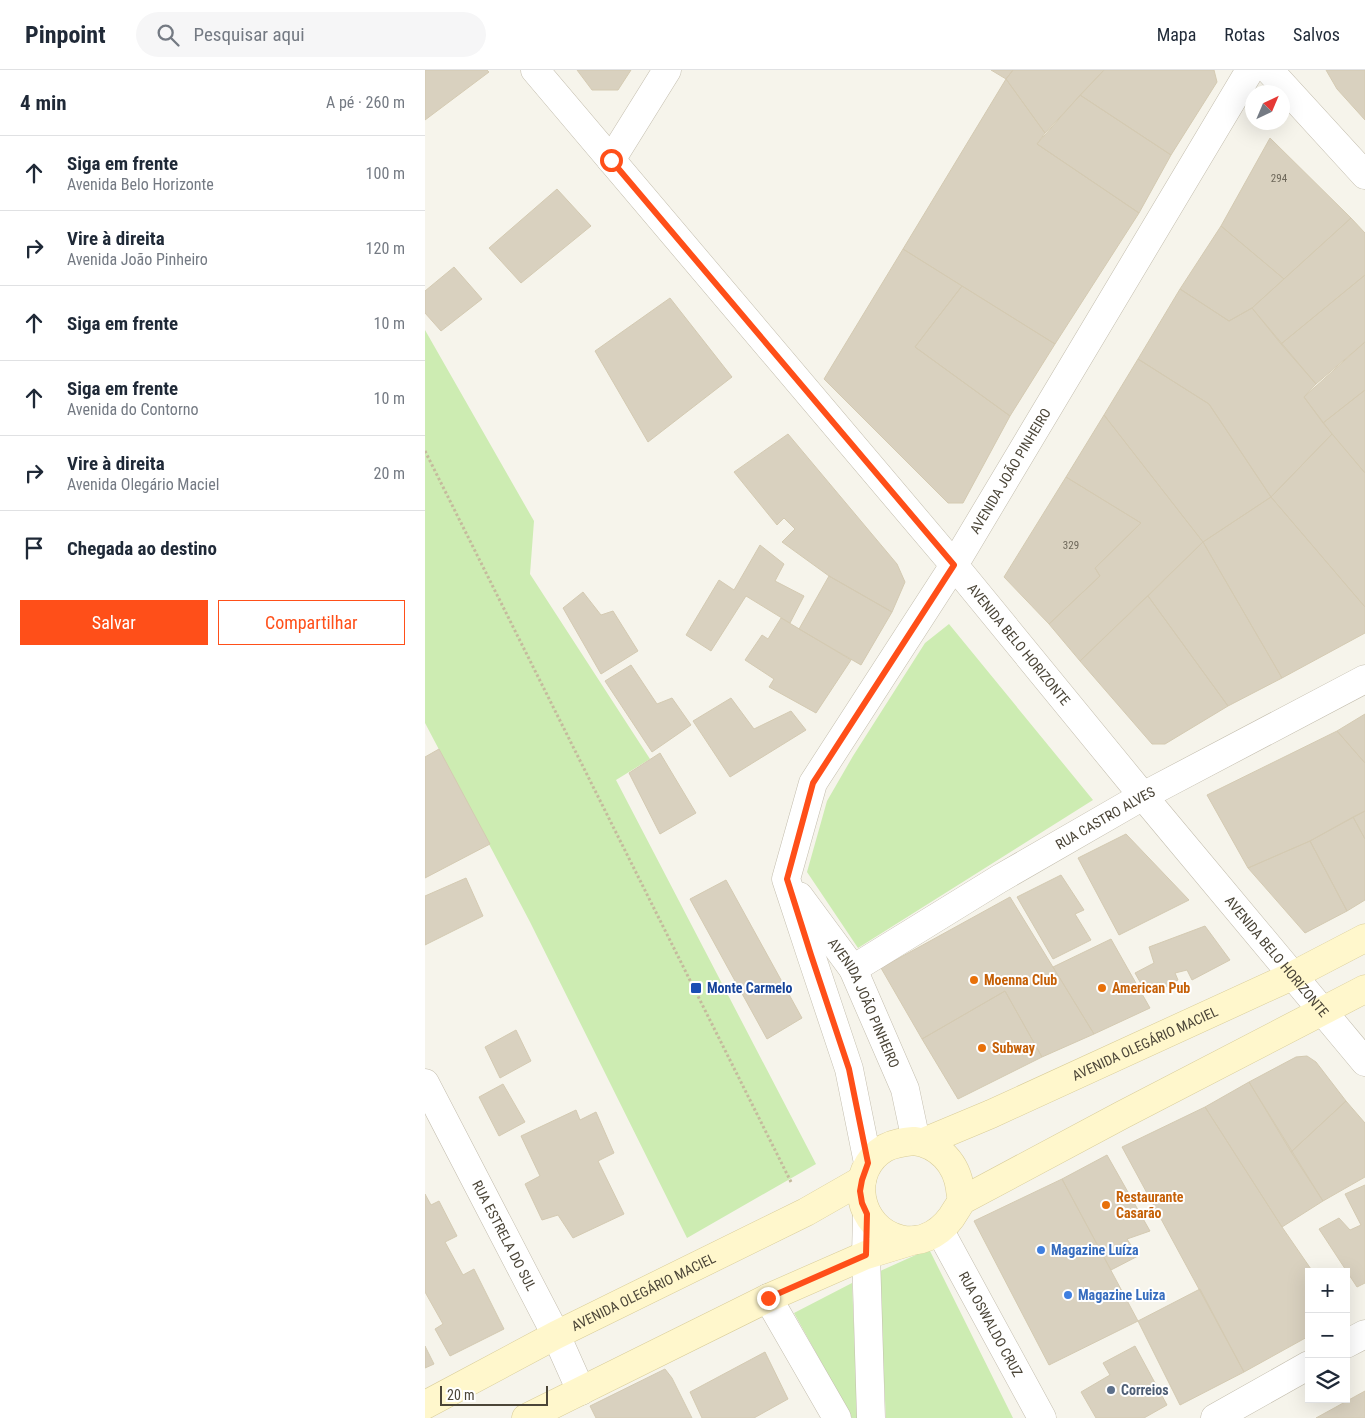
<!DOCTYPE html>
<html lang="pt">
<head>
<meta charset="utf-8">
<style>
	:root { --surface:#fff; --page:#f6f6f7; --text:#1f2937; --muted:#747a83; --line:#e0e1e3; --accent:#ff4f19 }
	body { margin:0; font-family:"Roboto Condensed",sans-serif; background:var(--page); color:var(--text) }
	.controls { position:absolute; right:15px; bottom:15px; display:grid; overflow:hidden; border-radius:0px; box-shadow:0 5px 20px #0002 }
	.controls button { width:45px; height:45px; display:grid; place-items:center; padding:0; border:0; border-bottom:1px solid var(--line); background:var(--surface); color:var(--text); font:25px sans-serif }
	.compass { position:absolute; left:820px; top:15px; width:45px; height:45px; border-radius:50%; background:var(--surface); box-shadow:0 5px 20px #0002; rotate:44deg }
	.scale { position:absolute; left:15px; bottom:12px; width:108px; box-sizing:border-box; padding-left:5px; border:2px solid #4b4538; border-top:0; font-size:14px; line-height:18px; white-space:nowrap; color:#4b4538; -webkit-text-stroke:4px #fff; paint-order:stroke }
	.stop { position:absolute; width:15px; height:15px; margin:-11px; border:4px solid #ff4f19; border-radius:50%; background:#fff }
	.stop.end { background:#ff4f19; border-color:#fff; box-shadow:0 1px 5px #0008 }
	.list { margin:0; padding:0; list-style:none }
	h2 { display:flex; justify-content:space-between; align-items:center; height:65px; margin:0; padding:0 20px; font-size:21px }
	h2 small { font-size:16px; font-weight:400; color:var(--muted) }
	.list li { display:grid; grid-template-columns:32px 1fr auto; gap:15px; align-items:center; box-sizing:border-box; height:75px; padding:0 20px; border-top:1px solid var(--line) }
	.list b { display:block; font-size:19px; white-space:nowrap }
	.list p { margin:0; font-size:16px; white-space:nowrap; color:var(--muted) }
	.list em { font-size:16px; font-style:normal; color:var(--muted) }
	.actions { display:flex; gap:10px; padding:15px 20px }
	.actions a { flex:1; padding:11px 0; border:1px solid var(--accent); border-radius:0px; text-align:center; font-size:18px; color:var(--accent) }
	.actions .main { background:var(--accent); color:#fff }
	.icon { flex:none; width:28px; height:28px; fill:none; stroke:currentColor; stroke-width:2; stroke-linecap:round; stroke-linejoin:round }
	.map { position:relative; flex:none; width:940px; height:1348px; overflow:hidden }
	header { display:flex; align-items:center; gap:30px; box-sizing:border-box; height:70px; padding:0 25px; background:var(--surface); border-bottom:1px solid var(--line) }
	header strong { font-size:24px }
	nav { display:flex; gap:28px; margin-inline-start:auto; font-size:18px }
	.search { width:350px; height:45px; background:var(--page); display:flex; align-items:center; gap:12px; box-sizing:border-box; padding:0 18px; border-radius:28px; color:var(--muted); font-size:19px }
	main { display:flex }
	aside { flex:1; background:var(--surface) }
	.map>svg:first-child { display:block }
	.green { fill:#cdecb2 }
	.building { fill:#d9d1bf; stroke:#d4cab2 }
	.lines { fill:none; stroke-linecap:round; stroke-linejoin:round }
	.minor-casing { stroke:#c3bdad; stroke-width:29 }
	.tertiary-casing { stroke:#c3bdad; stroke-width:29 }
	.secondary-casing { stroke:#d9cd99; stroke-width:29 }
	.path { stroke:#c5ba9d; stroke-width:3; stroke-dasharray:2.5 2.5; stroke-linecap:butt }
	.minor { stroke:#fff; stroke-width:28 }
	.tertiary { stroke:#fff; stroke-width:28 }
	.secondary { stroke:#fff7cc; stroke-width:28 }
	.route { stroke:#ff4f19; stroke-width:6 }
	.food-dot { fill:#e8710a; stroke:#fff; stroke-width:2 }
	.transit-dot { fill:#1a4fb4; stroke:#fff; stroke-width:2 }
	.shop-dot { fill:#3f7fe0; stroke:#fff; stroke-width:2 }
	.service-dot { fill:#5c6f8a; stroke:#fff; stroke-width:2 }
	.labels { text-anchor:middle; dominant-baseline:central; stroke-width:4; stroke-linejoin:round; paint-order:stroke }
	.number-label { font-size:11px; fill:#6e685a }
	.street-label { font-size:14px; fill:#4b4538; stroke:#fff }
	.food-label { font-size:14px; font-weight:bold; fill:#c56008; stroke:#fff; text-anchor:start }
	.transit-label { font-size:14px; font-weight:bold; fill:#164399; stroke:#fff; text-anchor:start }
	.shop-label { font-size:14px; font-weight:bold; fill:#366cbe; stroke:#fff; text-anchor:start }
	.service-label { font-size:14px; font-weight:bold; fill:#4e5e75; stroke:#fff; text-anchor:start }
</style>
</head>
<body>
<header>
<strong>Pinpoint</strong>
<div class="search"><svg class="icon" aria-label="search" viewBox="0 0 24 24"><circle cx="10" cy="10" r="6"/><path d="M15 15l6 6"/></svg>Pesquisar aqui</div>
<nav><a>Mapa</a><a>Rotas</a><a>Salvos</a></nav>
</header>
<main>
<aside>
<h2>4 min<small>A pé · 260 m</small></h2>
<ul class="list">
<li><svg class="icon" aria-label="ahead" viewBox="0 0 24 24"><path d="M12 20V5M6 11l6-6 6 6"/></svg><div><b>Siga em frente</b><p>Avenida Belo Horizonte</p></div><em>100 m</em></li>
<li><svg class="icon" aria-label="right" viewBox="0 0 24 24"><path d="M7 20v-9h11M14 6l5 5-5 5"/></svg><div><b>Vire à direita</b><p>Avenida João Pinheiro</p></div><em>120 m</em></li>
<li><svg class="icon" aria-label="ahead" viewBox="0 0 24 24"><path d="M12 20V5M6 11l6-6 6 6"/></svg><div><b>Siga em frente</b></div><em>10 m</em></li>
<li><svg class="icon" aria-label="ahead" viewBox="0 0 24 24"><path d="M12 20V5M6 11l6-6 6 6"/></svg><div><b>Siga em frente</b><p>Avenida do Contorno</p></div><em>10 m</em></li>
<li><svg class="icon" aria-label="right" viewBox="0 0 24 24"><path d="M7 20v-9h11M14 6l5 5-5 5"/></svg><div><b>Vire à direita</b><p>Avenida Olegário Maciel</p></div><em>20 m</em></li>
<li><svg class="icon" aria-label="arrive" viewBox="0 0 24 24"><path d="M6 21V4h12l-3 4 3 4H6"/></svg><div><b>Chegada ao destino</b></div></li>
</ul>
<div class="actions"><a class="main">Salvar</a><a>Compartilhar</a></div>
</aside>
<div class="map">
<svg width="940" height="1348" viewBox="0 0 940 1348">
	<rect width="100%" height="100%" fill="#f6f4eb"/>
	<path class="green" d="M 0,260 L 109,451 L 105,504 L 225,689 L 191,710 L 391,1094 L 262,1168 L 105,852 L 0,653 Z
		M 524,554 L 668,730 L 433,878 L 382,802 L 402,731 L 428,686 L 500,573 Z
		M 504,1179 L 588,1348 L 461,1348 L 453,1202 Z
		M 427,1213 L 433,1348 L 427,1348 L 369,1243 Z"/>
	<path class="building" d="M 0,0 L 62,0 L 64,2 L 0,50 Z
		M 152,0 L 206,0 L 193,20 L 167,20 Z
		M 566,0 L 588,0 L 581,9 Z
		M 588,0 L 679,0 L 620,63 L 581,9 Z
		M 679,0 L 789,0 L 792,12 L 746,85 L 655,25 Z
		M 901,0 L 940,0 L 940,50 L 912,19 Z
		M 581,9 L 620,63 L 612,74 L 714,143 L 630,274 L 478,179 Z
		M 655,25 L 746,85 L 714,143 L 612,74 Z
		M 845,68 L 926,148 L 859,209 L 796,156 Z
		M 132,119 L 166,156 L 96,213 L 64,178 Z
		M 926,148 L 940,163 L 940,205 L 856,274 L 827,238 Z
		M 796,156 L 859,209 L 827,238 L 804,251 L 755,219 Z
		M 478,179 L 537,216 L 490,277 L 585,346 L 538,433 L 523,433 L 399,309 Z
		M 29,197 L 57,229 L 16,261 L 0,243 L 0,221 Z
		M 940,205 L 940,272 L 891,314 L 856,274 Z
		M 537,216 L 630,274 L 585,346 L 490,277 Z
		M 755,219 L 804,251 L 827,238 L 891,314 L 879,327 L 907,364 L 846,427 L 784,334 L 713,289 Z
		M 245,228 L 307,307 L 223,372 L 170,281 Z
		M 940,272 L 940,320 L 898,353 L 879,327 Z
		M 713,289 L 784,334 L 846,427 L 778,472 L 679,345 Z
		M 940,320 L 940,403 L 898,353 Z
		M 679,345 L 778,472 L 655,591 L 624,554 L 675,506 L 670,498 L 716,453 L 641,407 Z
		M 363,364 L 472,494 L 480,512 L 467,542 L 404,506 L 357,472 L 370,459 L 359,448 L 352,455 L 309,402 Z
		M 907,364 L 940,403 L 940,537 L 846,427 Z
		M 641,407 L 716,453 L 670,498 L 675,506 L 624,554 L 579,507 Z
		M 846,427 L 940,537 L 940,563 L 857,608 L 778,472 Z
		M 778,472 L 857,608 L 803,636 L 723,526 Z
		M 335,475 L 359,494 L 350,511 L 379,526 L 365,553 L 321,526 L 286,581 L 261,565 L 294,510 L 309,520 Z
		M 404,506 L 467,542 L 436,595 L 374,559 Z
		M 158,522 L 176,545 L 188,541 L 213,581 L 176,604 L 138,538 Z
		M 723,526 L 803,636 L 740,674 L 727,674 L 655,591 Z
		M 356,548 L 426,590 L 391,643 L 344,617 L 349,609 L 320,590 L 337,565 L 343,569 Z
		M 206,595 L 232,634 L 247,628 L 266,655 L 227,682 L 180,611 Z
		M 306,628 L 329,659 L 366,641 L 381,660 L 305,707 L 268,651 Z
		M 940,644 L 940,693 L 912,661 Z
		M 912,661 L 940,693 L 940,741 L 885,771 L 823,798 L 782,725 Z
		M 14,679 L 65,774 L 0,808 L 0,687 Z
		M 235,683 L 271,743 L 235,764 L 204,703 Z
		M 940,741 L 940,769 L 928,747 Z
		M 928,747 L 940,769 L 940,830 L 922,841 L 885,771 Z
		M 701,764 L 764,830 L 694,865 L 653,788 Z
		M 885,771 L 922,841 L 880,863 L 823,798 Z
		M 636,805 L 659,840 L 650,844 L 666,870 L 628,889 L 592,827 Z
		M 41,808 L 58,846 L 0,875 L 0,826 Z
		M 301,810 L 377,948 L 342,969 L 265,829 Z
		M 585,827 L 669,964 L 617,987 L 580,921 L 497,969 L 456,898 Z
		M 780,856 L 805,890 L 767,910 L 762,900 L 750,903 L 753,910 L 739,918 L 734,912 L 719,919 L 710,903 L 729,893 L 724,877 Z
		M 686,869 L 725,938 L 669,964 L 628,897 Z
		M 580,921 L 617,987 L 533,1029 L 497,969 Z
		M 91,960 L 106,991 L 75,1008 L 60,977 Z
		M 882,986 L 891,992 L 921,1031 L 866,1082 L 824,1012 L 871,987 Z
		M 824,1012 L 898,1131 L 857,1157 L 780,1037 Z
		M 78,1014 L 100,1052 L 74,1066 L 54,1027 Z
		M 921,1031 L 940,1053 L 940,1107 L 898,1131 L 866,1082 Z
		M 780,1037 L 857,1157 L 888,1202 L 884,1202 L 884,1266 L 819,1302 L 697,1077 Z
		M 151,1040 L 155,1050 L 171,1042 L 189,1083 L 173,1091 L 199,1144 L 148,1168 L 133,1145 L 117,1150 L 100,1114 L 115,1106 L 96,1066 Z
		M 682,1085 L 725,1161 L 702,1169 L 713,1186 L 686,1200 L 637,1109 Z
		M 637,1109 L 713,1251 L 624,1295 L 549,1151 Z
		M 940,1115 L 940,1213 L 932,1217 L 894,1159 L 914,1148 L 925,1160 L 936,1155 L 920,1124 Z
		M 0,1124 L 6,1135 L 14,1131 L 32,1166 L 20,1172 L 38,1205 L 49,1199 L 79,1259 L 25,1286 L 10,1259 L 18,1254 L 0,1222 Z
		M 775,1219 L 819,1302 L 755,1335 L 713,1251 Z
		M 0,1276 L 9,1294 L 0,1298 Z
		M 710,1276 L 742,1335 L 719,1348 L 671,1348 L 656,1322 L 685,1305 L 678,1293 Z
		M 340,1282 L 363,1329 L 329,1348 L 277,1348 L 265,1322 Z
		M 240,1299 L 247,1308 L 267,1348 L 171,1348 L 165,1336 Z
		M 940,1321 L 940,1348 L 891,1348 Z"/>
	<g class="lines">
		<defs>
			<g id="minor">
				<path d="M 844,0 L 940,105"/>
				<path d="M 186,90 L 242,0"/>
				<path id="s1" d="M 428,899 L 574,809 L 718,726 L 940,609"/>
				<path id="s2" d="M 0,1013 L 131,1265 L 156,1321"/>
				<path d="M 442,1144 L 441,1185 L 446,1348"/>
				<path id="s3" d="M 515,1161 L 617,1348"/>
				<path d="M 343,1228 L 412,1348"/>
				<path d="M 921,1274 L 940,1264"/>
				<path d="M 790,1348 L 884,1295"/>
			</g>
			<g id="tertiary">
				<path id="s4" d="M 110,0 L 529,495 L 718,726 L 940,992"/>
				<path id="s5" d="M 374,826 L 428,899 L 480,1019 L 491,1071"/>
				<path id="s6" d="M 443,1093 L 424,999 L 386,885 L 361,809 L 388,713 L 529,495 L 825,0"/>
			</g>
			<g id="secondary">
				<path d="M 489,1071 C 514,1074 532,1094 535,1119 C 535,1122 537,1127 536,1130 C 536,1133 533,1137 531,1140 C 520,1160 499,1175 475,1169 C 433,1159 421,1101 460,1078 C 469,1073 479,1072 489,1071 Z"/>
				<path id="s7" d="M 499,1072 L 566,1044 L 867,906 L 940,868"/>
				<path d="M 536,1131 L 697,1045 L 940,919"/>
				<path id="s8" d="M 0,1335 L 131,1265 L 381,1142 L 437,1110"/>
				<path d="M 101,1348 L 343,1228 L 441,1185 L 490,1170"/>
			</g>
		</defs>
		<use href="#minor" class="minor-casing"/>
		<use href="#tertiary" class="tertiary-casing"/>
		<use href="#secondary" class="secondary-casing"/>
		<path class="path" d="M 0,381 L 366,1112"/>
		<use href="#minor" class="minor"/>
		<use href="#tertiary" class="tertiary"/>
		<use href="#secondary" class="secondary"/>
	</g>
	<g class="lines">
		<path class="route" d="M 186,90 L 529,495 L 388,713 L 362,809 L 386,885 L 424,999 L 443,1093 L 437,1110 L 435,1121 L 437,1133 L 442,1144 L 441,1185 L 343,1228"/>
	</g>
	<g class="food-dot">
		<circle cx="549" cy="910" r="5"/>
		<circle cx="677" cy="918" r="5"/>
		<circle cx="557" cy="978" r="5"/>
		<circle cx="681" cy="1135" r="5"/>
	</g>
	<rect class="transit-dot" x="265" y="912" width="12" height="12" rx="2.5"/>
	<g class="shop-dot">
		<circle cx="616" cy="1180" r="5"/>
		<circle cx="643" cy="1225" r="5"/>
	</g>
	<circle class="service-dot" cx="686" cy="1320" r="5"/>
	<g class="labels">
		<g class="number-label">
			<text x="854" y="108">294</text>
			<text x="646" y="475">329</text>
		</g>
		<g class="street-label">
			<text stroke="none"><textPath href="#s6" startOffset="765">AVENIDA JOÃO PINHEIRO</textPath></text>
			<text stroke="none"><textPath href="#s4" startOffset="751">AVENIDA BELO HORIZONTE</textPath></text>
			<text stroke="none"><textPath href="#s1" startOffset="294">RUA CASTRO ALVES</textPath></text>
			<text stroke="none"><textPath href="#s4" startOffset="1156">AVENIDA BELO HORIZONTE</textPath></text>
			<text stroke="none"><textPath href="#s5" startOffset="126">AVENIDA JOÃO PINHEIRO</textPath></text>
			<text stroke="none"><textPath href="#s7" startOffset="242">AVENIDA OLEGÁRIO MACIEL</textPath></text>
			<text stroke="none"><textPath href="#s2" startOffset="172">RUA ESTRELA DO SUL</textPath></text>
			<text stroke="none"><textPath href="#s8" startOffset="246">AVENIDA OLEGÁRIO MACIEL</textPath></text>
			<text stroke="none"><textPath href="#s3" startOffset="106">RUA OSWALDO CRUZ</textPath></text>
		</g>
		<g class="food-label">
			<text x="559" y="910">Moenna Club</text>
			<text x="687" y="918">American Pub</text>
			<text x="567" y="978">Subway</text>
			<text x="691" y="1127">Restaurante<tspan x="691" dy="16">Casarão</tspan></text>
		</g>
		<g class="transit-label">
			<text x="282" y="918">Monte Carmelo</text>
		</g>
		<g class="shop-label">
			<text x="626" y="1180">Magazine Luíza</text>
			<text x="653" y="1225">Magazine Luiza</text>
		</g>
		<g class="service-label">
			<text x="696" y="1320">Correios</text>
		</g>
	</g>
</svg>
<div class="controls">
<button>+</button>
<button>−</button>
<button><svg class="icon" aria-label="layers" viewBox="0 0 24 24"><path d="M12 4l9 5-9 5-9-5zM3 14l9 5 9-5"/></svg></button>
</div>
<svg class="compass" viewBox="-18 -18 36 36"><path d="M0-13l5 13h-10z" fill="#e53935"/><path d="M0 13l5-13h-10z" fill="#747a83"/></svg>
<div class="scale">20 m</div>
<div class="stop" style="left:186px;top:90px"></div>
<div class="stop end" style="left:343px;top:1228px"></div>
</div>
</main>
</body>
</html>
